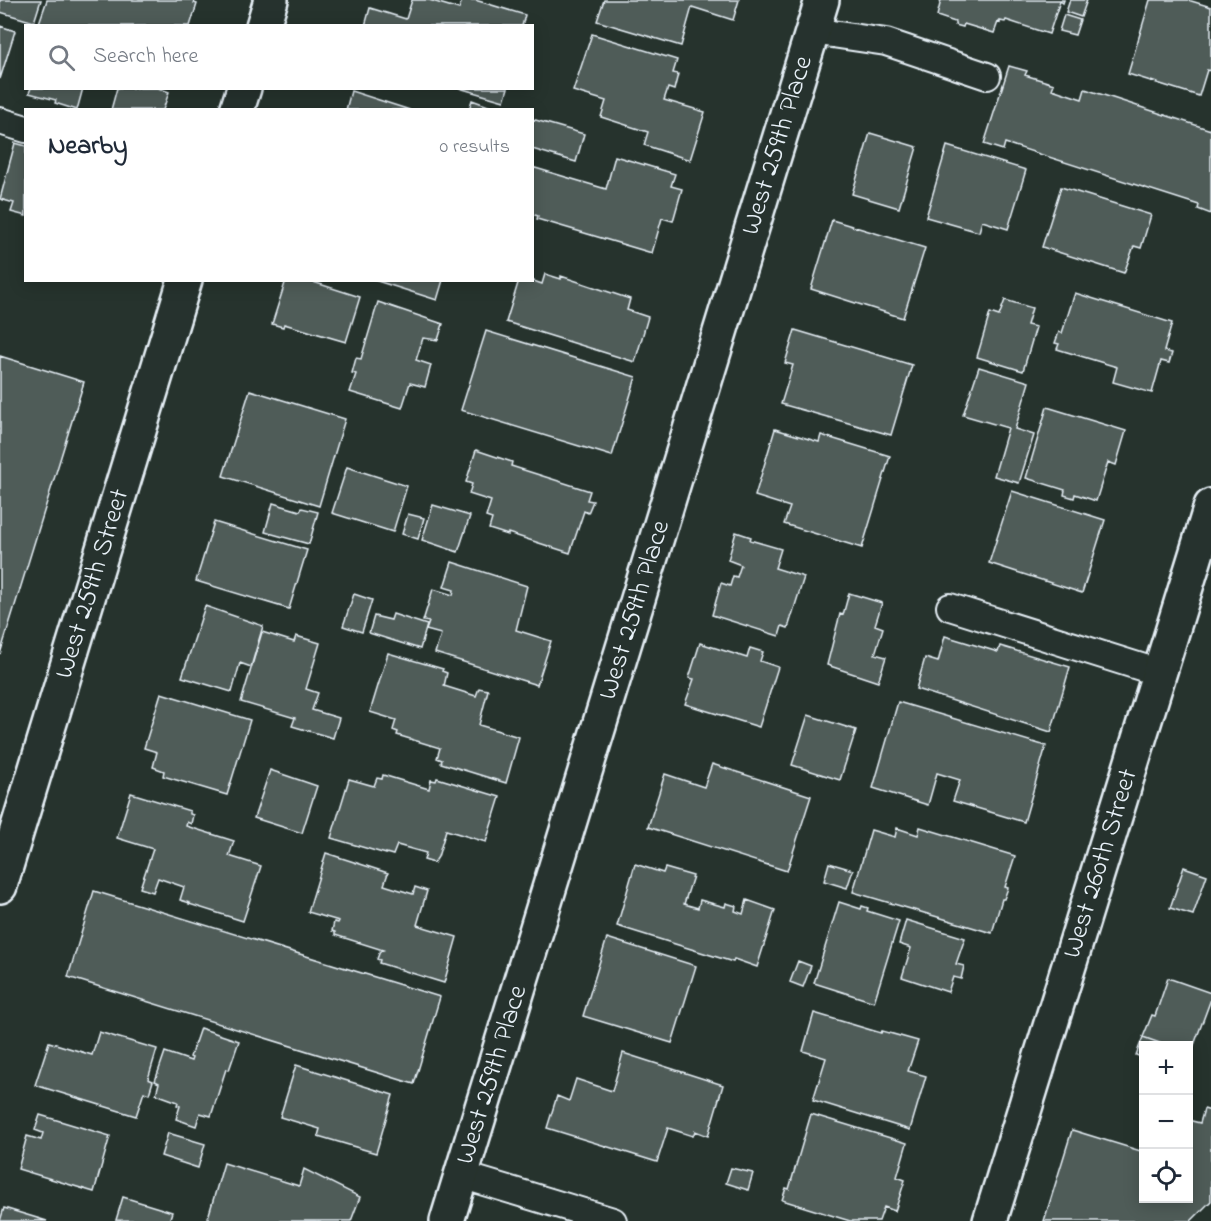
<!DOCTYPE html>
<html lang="en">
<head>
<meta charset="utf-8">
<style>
	:root { --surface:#fff; --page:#f2f2f3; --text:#1f2937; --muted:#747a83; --line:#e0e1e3 }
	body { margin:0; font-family:"Indie Flower",sans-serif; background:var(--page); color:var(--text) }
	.controls { position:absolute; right:18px; bottom:18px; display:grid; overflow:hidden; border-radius:0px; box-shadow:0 3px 15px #0003 }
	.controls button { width:54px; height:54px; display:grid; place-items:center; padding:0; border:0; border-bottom:2px solid var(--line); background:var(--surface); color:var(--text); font:30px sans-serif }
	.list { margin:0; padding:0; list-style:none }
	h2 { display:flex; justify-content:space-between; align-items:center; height:78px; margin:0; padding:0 24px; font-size:26px }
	h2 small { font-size:20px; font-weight:400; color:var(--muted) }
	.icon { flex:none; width:33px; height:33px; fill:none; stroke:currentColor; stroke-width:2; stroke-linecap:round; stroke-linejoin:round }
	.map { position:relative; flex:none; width:1211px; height:1221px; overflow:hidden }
	.search { position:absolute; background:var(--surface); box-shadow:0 3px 15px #0003; left:24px; top:24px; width:510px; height:66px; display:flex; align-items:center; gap:15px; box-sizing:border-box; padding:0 21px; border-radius:0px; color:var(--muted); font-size:22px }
	.panel { position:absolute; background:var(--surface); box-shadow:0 3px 15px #0003; left:24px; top:108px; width:510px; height:174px; border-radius:0px }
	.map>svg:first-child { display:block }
	.building { fill:#505c59; stroke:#e8f1f8; stroke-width:1.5 }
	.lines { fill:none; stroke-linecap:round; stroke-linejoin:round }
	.service-casing { stroke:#e8f1f8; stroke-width:30 }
	.minor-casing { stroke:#e8f1f8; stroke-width:38 }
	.service { stroke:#26332d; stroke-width:26 }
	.minor { stroke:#26332d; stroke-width:33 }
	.labels { text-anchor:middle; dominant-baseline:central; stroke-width:6; stroke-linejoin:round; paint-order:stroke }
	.street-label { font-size:27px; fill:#e8f1f8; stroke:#26332d }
</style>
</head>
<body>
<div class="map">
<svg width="1211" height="1221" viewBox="0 0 1211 1221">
	<rect width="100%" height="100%" fill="#26332d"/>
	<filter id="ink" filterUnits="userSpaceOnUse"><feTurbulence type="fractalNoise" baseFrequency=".0167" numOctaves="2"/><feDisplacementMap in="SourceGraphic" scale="12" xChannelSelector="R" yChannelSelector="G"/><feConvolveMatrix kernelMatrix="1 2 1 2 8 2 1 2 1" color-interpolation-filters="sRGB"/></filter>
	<g filter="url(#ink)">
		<path class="building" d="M 0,0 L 41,0 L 34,22 L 0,12 Z
			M 47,0 L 195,0 L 194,3 L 197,4 L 190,26 L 46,26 L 39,23 Z
			M 412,0 L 429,0 L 459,9 L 462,0 L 475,0 L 525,15 L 522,26 L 365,26 L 370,8 L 406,19 Z
			M 604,0 L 739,0 L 733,20 L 692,7 L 681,46 L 597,21 Z
			M 941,0 L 1064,0 L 1063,3 L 1060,1 L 1049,34 L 1006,20 L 1005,22 L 1000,21 L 1000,23 L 998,22 L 994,33 L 964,24 L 963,27 L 955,25 L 955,22 L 937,16 Z
			M 1070,0 L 1087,0 L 1081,17 L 1066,12 Z
			M 1150,0 L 1188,0 L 1211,7 L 1211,71 L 1207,70 L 1199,96 L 1128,74 Z
			M 1064,15 L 1080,20 L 1075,35 L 1059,31 Z
			M 0,26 L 15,31 L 0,79 Z
			M 592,34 L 677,60 L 673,73 L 678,74 L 674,90 L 668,88 L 664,100 L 705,112 L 690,160 L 644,145 L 648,132 L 601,117 L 606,101 L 573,91 Z
			M 1009,66 L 1027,71 L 1025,75 L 1054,84 L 1052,89 L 1082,99 L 1085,89 L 1211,130 L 1211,214 L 1198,209 L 1199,205 L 1005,143 L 1003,150 L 984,144 Z
			M 31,88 L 83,88 L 77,110 L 55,103 L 56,100 L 29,93 Z
			M 117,88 L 158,88 L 169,92 L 163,110 L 111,110 Z
			M 459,88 L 508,88 L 504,101 Z
			M 351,91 L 410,110 L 346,110 Z
			M 472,100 L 499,110 L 469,110 Z
			M 532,119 L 584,134 L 576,162 L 532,149 Z
			M 870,133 L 917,147 L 899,208 L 852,194 Z
			M 15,143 L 26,146 L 26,216 L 11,212 L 14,203 L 0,199 Z
			M 947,146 L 1026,170 L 1008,229 L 982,221 L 979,232 L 926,217 Z
			M 615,156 L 675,174 L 671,186 L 682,189 L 673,221 L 662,218 L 652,253 L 537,219 L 538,216 L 532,214 L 532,167 L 606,189 Z
			M 1061,187 L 1151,215 L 1141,248 L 1134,246 L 1124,273 L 1042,247 Z
			M 832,220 L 925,248 L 903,318 L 811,289 Z
			M 545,274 L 561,279 L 561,276 L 630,299 L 627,310 L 648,317 L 635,362 L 506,322 L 519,280 L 531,280 L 542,284 Z
			M 286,280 L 307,280 L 360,297 L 346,342 L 284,324 L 283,327 L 272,324 Z
			M 374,280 L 443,280 L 437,300 Z
			M 1075,293 L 1172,323 L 1164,351 L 1172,353 L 1169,363 L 1161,361 L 1152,393 L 1113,382 L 1117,367 L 1057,349 L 1059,344 L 1055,343 L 1059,332 L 1062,333 Z
			M 1005,300 L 1032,308 L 1027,325 L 1036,327 L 1023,371 L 977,357 L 990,313 L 999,316 Z
			M 378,302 L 443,324 L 438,340 L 423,338 L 416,360 L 431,365 L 425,387 L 410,383 L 402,408 L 350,392 L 356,374 L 352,373 L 356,358 L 361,359 Z
			M 795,330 L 912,365 L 891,435 L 781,404 L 793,365 L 785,363 Z
			M 486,331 L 636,377 L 612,456 L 461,410 Z
			M 0,356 L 84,382 L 0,654 Z
			M 979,367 L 1029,382 L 1015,429 L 1034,435 L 1019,483 L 994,476 L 1008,428 L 963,415 Z
			M 250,390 L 345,419 L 319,506 L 223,476 Z
			M 1047,407 L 1126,431 L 1116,465 L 1108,462 L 1096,501 L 1075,494 L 1074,498 L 1064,495 L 1065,490 L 1026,478 Z
			M 775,429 L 819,442 L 821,435 L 890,456 L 862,548 L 784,524 L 790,507 L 755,496 Z
			M 476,450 L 512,462 L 511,466 L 590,491 L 587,500 L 593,501 L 588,513 L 584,511 L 570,553 L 508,533 L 508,535 L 489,529 L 492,519 L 486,517 L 491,501 L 469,494 L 472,484 L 466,482 Z
			M 347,467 L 407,486 L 393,532 L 332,513 Z
			M 1012,491 L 1105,520 L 1082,593 L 989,563 Z
			M 273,503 L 300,511 L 302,508 L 318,512 L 309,544 L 265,532 Z
			M 433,505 L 470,516 L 458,552 L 422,540 Z
			M 408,514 L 424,518 L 418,539 L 402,534 Z
			M 214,522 L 307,550 L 289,609 L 196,581 Z
			M 736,532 L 751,537 L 750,540 L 781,549 L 775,568 L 804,577 L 788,628 L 782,626 L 779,636 L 712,615 L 721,583 L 730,586 L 733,576 L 737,577 L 741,565 L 728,560 Z
			M 452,562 L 527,586 L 516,630 L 551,641 L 537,685 L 435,653 L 441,634 L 426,630 L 429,622 L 423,621 L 433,589 L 453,595 L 454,590 L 444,587 Z
			M 849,593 L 882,603 L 875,625 L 883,628 L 875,654 L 886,657 L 878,682 L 827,665 L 840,614 L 843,615 Z
			M 354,594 L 372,600 L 362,632 L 343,626 Z
			M 205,606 L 263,626 L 251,667 L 240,663 L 232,692 L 182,677 Z
			M 393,614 L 427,625 L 420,649 L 369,633 L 374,616 L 391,620 Z
			M 262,632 L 294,642 L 296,636 L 320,643 L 306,689 L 318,693 L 312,710 L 339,718 L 333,738 L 292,726 L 295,718 L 241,702 Z
			M 945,636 L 998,652 L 1000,646 L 1070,667 L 1051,732 L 916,689 L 925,658 L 938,662 Z
			M 700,643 L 747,658 L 750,648 L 763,652 L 760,661 L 778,667 L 759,727 L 685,704 L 694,679 L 689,678 Z
			M 388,653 L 443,669 L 442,671 L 447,673 L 444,686 L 476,696 L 479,688 L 488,690 L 479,725 L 519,737 L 506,783 L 441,763 L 442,760 L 437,758 L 440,748 L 397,735 L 398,732 L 393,730 L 396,720 L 370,712 Z
			M 161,693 L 250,720 L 227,795 L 163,776 L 164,771 L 153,767 L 157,752 L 144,748 Z
			M 898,702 L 1046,746 L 1024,822 L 953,801 L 960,780 L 937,773 L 928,805 L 873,788 Z
			M 808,715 L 856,730 L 840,780 L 792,765 Z
			M 712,764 L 811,796 L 787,871 L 648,827 L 665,774 L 704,787 Z
			M 270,770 L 317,786 L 302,833 L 254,818 Z
			M 383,775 L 429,789 L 431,780 L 436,781 L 437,778 L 500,797 L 486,842 L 446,830 L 438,857 L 434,863 L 424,860 L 426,853 L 397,845 L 393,855 L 386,853 L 386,854 L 331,838 L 349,779 L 374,786 L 377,778 L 382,779 Z
			M 131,793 L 190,811 L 190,814 L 193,815 L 191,824 L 187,822 L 186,826 L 234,841 L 229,856 L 261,866 L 243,921 L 189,904 L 190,903 L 180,900 L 184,887 L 158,878 L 153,892 L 140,888 L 153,849 L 117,838 Z
			M 920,827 L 1015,856 L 1005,887 L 1008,888 L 1004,899 L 1002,899 L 992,933 L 853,892 L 871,830 L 895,837 L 897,828 L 918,835 Z
			M 326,853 L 388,873 L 384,885 L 413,894 L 415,887 L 427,891 L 417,925 L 457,937 L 444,983 L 379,963 L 380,960 L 377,959 L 380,951 L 383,950 L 335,935 L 335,932 L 332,931 L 334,922 L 338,923 L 339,921 L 308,912 Z
			M 829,863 L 853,870 L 847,888 L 824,881 Z
			M 635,864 L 663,873 L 665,868 L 693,876 L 684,904 L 698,908 L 700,900 L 725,907 L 726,903 L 736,906 L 735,911 L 743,914 L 747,900 L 775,910 L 757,967 L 734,959 L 733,962 L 617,926 Z
			M 1184,867 L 1207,875 L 1193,915 L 1170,908 Z
			M 94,891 L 440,997 L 414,1084 L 68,977 Z
			M 839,902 L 861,909 L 862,906 L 868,908 L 867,911 L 899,921 L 874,1002 L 814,983 Z
			M 906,920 L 965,938 L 956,964 L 964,966 L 961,979 L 953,977 L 948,992 L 902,977 L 911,948 L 899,944 Z
			M 607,938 L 696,966 L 672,1043 L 583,1016 Z
			M 798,961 L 811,966 L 803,987 L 790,982 Z
			M 1168,978 L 1211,993 L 1211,999 L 1191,1053 L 1188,1052 L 1188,1046 L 1168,1046 L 1143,1037 L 1152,1015 L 1155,1016 Z
			M 814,1013 L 881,1033 L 882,1031 L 918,1041 L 908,1071 L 926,1076 L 910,1130 L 813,1100 L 826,1058 L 803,1051 Z
			M 200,1028 L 239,1041 L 229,1070 L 226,1069 L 211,1116 L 200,1113 L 196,1126 L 176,1119 L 180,1106 L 177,1105 L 178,1102 L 156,1094 L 159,1083 L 155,1081 L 165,1052 L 191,1061 L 192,1058 L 190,1057 Z
			M 99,1032 L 157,1049 L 148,1079 L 153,1081 L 149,1094 L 144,1092 L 136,1116 L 35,1085 L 49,1042 L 92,1055 Z
			M 1143,1037 L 1168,1046 L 1144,1046 L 1144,1058 L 1136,1055 Z
			M 623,1053 L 723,1085 L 708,1136 L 695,1131 L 693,1136 L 668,1128 L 657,1162 L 547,1128 L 557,1096 L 569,1101 L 576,1079 L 612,1091 Z
			M 296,1065 L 393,1095 L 376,1153 L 318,1136 L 320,1129 L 280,1117 Z
			M 1204,1109 L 1211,1111 L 1211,1201 L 1191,1221 L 1044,1221 L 1072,1130 L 1144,1152 L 1144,1198 L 1188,1198 L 1188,1120 L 1200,1123 Z
			M 811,1114 L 907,1143 L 897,1177 L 905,1180 L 895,1211 L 884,1207 L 879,1221 L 850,1221 L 782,1200 L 786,1188 L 789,1189 Z
			M 40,1115 L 110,1136 L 94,1192 L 18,1169 L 27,1136 L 41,1140 L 43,1133 L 35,1130 Z
			M 168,1133 L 205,1144 L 198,1168 L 161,1156 Z
			M 224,1163 L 299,1186 L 304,1169 L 360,1197 L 351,1221 L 207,1221 Z
			M 731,1168 L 753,1173 L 748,1190 L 726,1183 Z
			M 123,1197 L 172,1212 L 169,1221 L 116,1220 Z
			M 4,1208 L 47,1221 L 0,1221 Z"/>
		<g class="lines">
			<defs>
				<path id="service" d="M 812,31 L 886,42 L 987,76
					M 0,121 L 26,129
					M 950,607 L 1160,673
					M 461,1175 L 613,1221"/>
				<g id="minor">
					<path d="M 263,26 L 271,0"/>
					<path d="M 237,110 L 244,88"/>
					<path id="s1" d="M 0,886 L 185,280"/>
					<path id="s2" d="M 447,1221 L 822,0"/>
					<path id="s3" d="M 990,1221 L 1211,506"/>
				</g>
			</defs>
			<use href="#service" class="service-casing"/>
			<use href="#minor" class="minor-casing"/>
			<use href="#service" class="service"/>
			<use href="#minor" class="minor"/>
		</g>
	</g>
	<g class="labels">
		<g class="street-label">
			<text stroke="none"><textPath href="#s2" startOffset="1125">West 259th Place</textPath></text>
			<text stroke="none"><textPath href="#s1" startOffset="316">West 259th Street</textPath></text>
			<text stroke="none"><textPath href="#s2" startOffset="639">West 259th Place</textPath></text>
			<text stroke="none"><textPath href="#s3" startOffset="374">West 260th Street</textPath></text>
			<text stroke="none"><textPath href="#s2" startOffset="153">West 259th Place</textPath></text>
		</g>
	</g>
</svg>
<div class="controls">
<button>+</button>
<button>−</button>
<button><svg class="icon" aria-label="locate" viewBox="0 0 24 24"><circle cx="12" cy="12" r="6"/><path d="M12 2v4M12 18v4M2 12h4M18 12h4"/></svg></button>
</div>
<div class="search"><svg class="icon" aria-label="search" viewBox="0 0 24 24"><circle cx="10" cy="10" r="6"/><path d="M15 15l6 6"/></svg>Search here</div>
<section class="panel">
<h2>Nearby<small>0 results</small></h2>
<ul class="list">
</ul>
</section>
</div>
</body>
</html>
